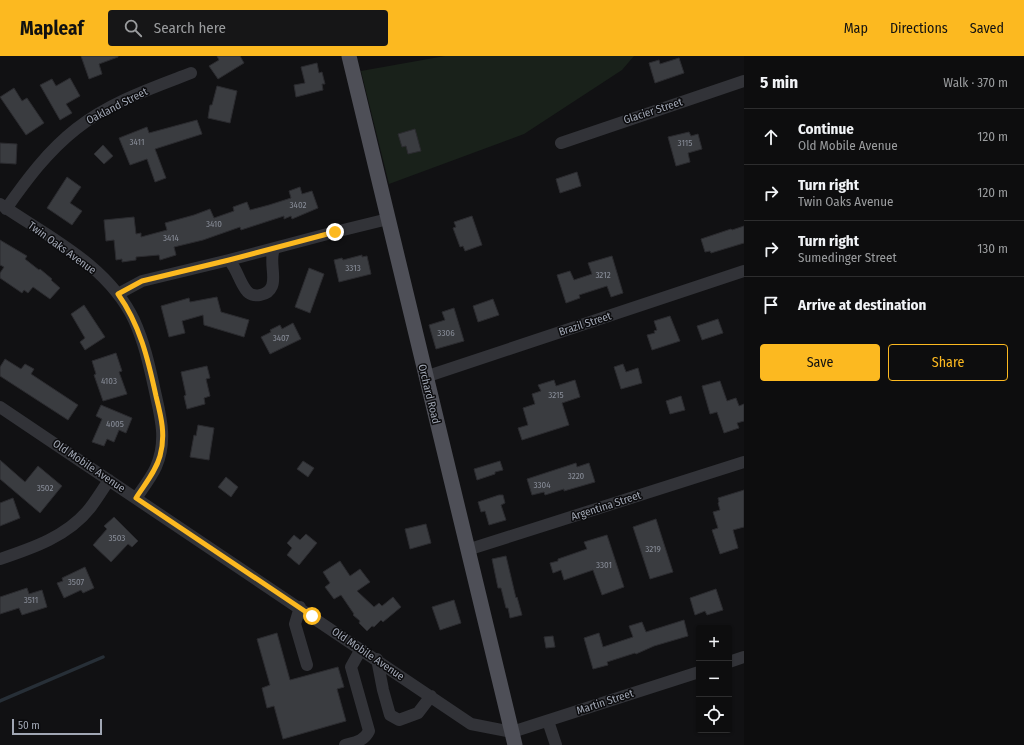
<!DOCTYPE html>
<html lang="en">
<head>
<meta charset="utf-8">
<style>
	:root { --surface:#0d0d0e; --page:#161617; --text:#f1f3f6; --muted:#9a9c9e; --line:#2d2d2e; --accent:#fcb920 }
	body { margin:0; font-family:"Fira Sans Condensed",sans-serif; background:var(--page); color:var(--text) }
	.controls { position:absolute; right:12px; bottom:12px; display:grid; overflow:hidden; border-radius:4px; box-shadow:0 1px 3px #0004 }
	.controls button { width:36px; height:36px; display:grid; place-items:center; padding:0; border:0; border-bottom:1px solid var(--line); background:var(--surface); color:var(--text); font:20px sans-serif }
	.scale { position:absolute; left:12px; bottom:10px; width:90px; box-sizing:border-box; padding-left:4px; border:2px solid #a1a7b4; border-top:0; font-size:11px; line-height:14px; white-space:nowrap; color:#a1a7b4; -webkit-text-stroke:3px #0c0c0e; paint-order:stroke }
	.stop { position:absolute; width:12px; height:12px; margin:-9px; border:3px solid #fcb920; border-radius:50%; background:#fff }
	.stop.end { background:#fcb920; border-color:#fff; box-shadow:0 1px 4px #0008 }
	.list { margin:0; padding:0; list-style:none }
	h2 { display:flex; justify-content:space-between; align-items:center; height:52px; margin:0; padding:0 16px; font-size:17px }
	h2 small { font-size:13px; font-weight:400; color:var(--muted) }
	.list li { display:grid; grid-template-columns:26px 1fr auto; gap:12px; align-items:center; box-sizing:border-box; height:56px; padding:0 16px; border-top:1px solid var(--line) }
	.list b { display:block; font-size:15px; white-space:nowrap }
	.list p { margin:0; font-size:13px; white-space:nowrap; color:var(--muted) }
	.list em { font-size:13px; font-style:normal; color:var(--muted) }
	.actions { display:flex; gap:8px; padding:12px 16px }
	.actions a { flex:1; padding:9px 0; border:1px solid var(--accent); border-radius:4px; text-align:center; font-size:14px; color:var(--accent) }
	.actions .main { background:var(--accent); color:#111 }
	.icon { flex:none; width:22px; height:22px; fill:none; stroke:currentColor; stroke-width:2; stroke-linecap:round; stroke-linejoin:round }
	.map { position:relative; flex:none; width:744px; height:689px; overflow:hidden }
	header { display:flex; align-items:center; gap:24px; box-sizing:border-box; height:56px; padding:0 20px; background:var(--accent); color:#111 }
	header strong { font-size:19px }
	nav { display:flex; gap:22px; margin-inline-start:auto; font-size:14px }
	.search { width:280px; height:36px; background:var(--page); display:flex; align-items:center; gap:10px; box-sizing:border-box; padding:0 14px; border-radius:4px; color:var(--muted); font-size:15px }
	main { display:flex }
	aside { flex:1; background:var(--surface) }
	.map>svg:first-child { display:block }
	.green { fill:#19211a }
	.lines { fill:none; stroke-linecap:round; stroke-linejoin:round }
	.stream { stroke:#272f37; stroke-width:3.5 }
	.building { fill:#3a3c40; stroke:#2b2b2f }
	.minor { stroke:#323338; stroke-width:12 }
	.major { stroke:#4e4f57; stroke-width:15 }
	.route { stroke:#fcb920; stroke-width:5 }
	.labels { text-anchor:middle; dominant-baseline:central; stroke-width:3; stroke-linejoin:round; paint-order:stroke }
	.number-label { font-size:9px; fill:#878c97 }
	.street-label { font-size:11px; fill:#a1a7b4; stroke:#0c0c0e }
</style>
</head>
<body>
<header>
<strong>Mapleaf</strong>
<div class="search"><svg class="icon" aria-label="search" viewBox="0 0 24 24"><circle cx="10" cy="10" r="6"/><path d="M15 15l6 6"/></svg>Search here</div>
<nav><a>Map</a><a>Directions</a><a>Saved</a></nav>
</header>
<main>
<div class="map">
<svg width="744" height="689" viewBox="0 0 744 689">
	<rect width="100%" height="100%" fill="#111113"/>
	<path class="green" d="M 445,0 L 634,0 L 622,14 L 524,78 L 389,128 L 361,15 Z"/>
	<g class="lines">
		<path class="stream" d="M 0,645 L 103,601"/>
	</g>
	<path class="building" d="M 81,0 L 118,0 L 118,1 L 99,8 L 102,18 L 89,23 Z
		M 217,0 L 240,0 L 244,7 L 218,23 L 209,10 L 219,4 Z
		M 679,2 L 684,17 L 655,27 L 649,7 L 659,4 L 660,8 Z
		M 317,7 L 319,17 L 322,16 L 325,28 L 322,28 L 323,34 L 296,41 L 294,29 L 305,27 L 301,11 Z
		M 70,22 L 80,40 L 66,48 L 72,57 L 60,64 L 40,29 L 52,23 L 56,30 Z
		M 217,30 L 237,35 L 230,67 L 208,62 L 210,49 L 212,49 Z
		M 14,32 L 22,45 L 27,42 L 44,67 L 26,79 L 0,41 Z
		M 197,64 L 202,78 L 155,93 L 166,122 L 155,126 L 147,103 L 130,109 L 119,82 L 147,71 L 149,77 Z
		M 415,73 L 421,95 L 408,98 L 406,90 L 402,91 L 398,78 Z
		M 689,76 L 691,80 L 698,78 L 702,93 L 688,97 L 690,106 L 676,110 L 668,81 Z
		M 0,87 L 17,88 L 16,108 L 0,107 Z
		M 103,89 L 113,100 L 104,108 L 94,98 Z
		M 577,116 L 581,130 L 560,137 L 556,123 Z
		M 67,121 L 81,131 L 70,147 L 82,155 L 72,169 L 47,152 Z
		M 300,131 L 302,138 L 312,135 L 318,152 L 292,163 L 291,160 L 284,163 L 284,160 L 241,174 L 240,171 L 203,184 L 174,191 L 176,199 L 160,204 L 159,199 L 136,201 L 136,204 L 122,206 L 122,203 L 116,204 L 114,184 L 106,185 L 104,164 L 134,161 L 136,178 L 141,177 L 141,181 L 167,174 L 165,167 L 194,159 L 210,153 L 214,162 L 234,155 L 233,151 L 247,146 L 250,154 L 269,149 L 291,142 L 289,135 Z
		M 472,160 L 482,189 L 465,195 L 463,190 L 460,191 L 453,172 L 456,171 L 454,166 Z
		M 744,170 L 744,187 L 711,197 L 710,195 L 705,196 L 701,183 L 731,173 L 732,174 Z
		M 0,184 L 27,200 L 25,203 L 39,214 L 40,213 L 52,223 L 51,224 L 60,232 L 50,243 L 33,231 L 28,237 L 24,234 L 22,237 L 0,222 L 0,217 L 4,211 L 0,209 Z
		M 362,199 L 362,201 L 367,200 L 371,218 L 339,226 L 334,204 L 342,202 L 343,204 Z
		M 612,200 L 623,237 L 611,241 L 607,230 L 579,239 L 580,242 L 566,247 L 557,219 L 570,215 L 574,224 L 592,218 L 588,207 Z
		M 309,212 L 324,218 L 310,257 L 295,251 Z
		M 217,241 L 221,256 L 249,264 L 244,281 L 204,269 L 203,259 L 182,265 L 185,277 L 169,281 L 161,250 L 189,242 L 190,246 Z
		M 493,243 L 499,259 L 478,266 L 473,250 Z
		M 84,249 L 105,281 L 85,294 L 80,286 L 85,282 L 71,258 Z
		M 454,252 L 464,285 L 436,293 L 429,269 L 445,264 L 442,256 Z
		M 670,260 L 680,285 L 652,294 L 647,279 L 655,277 L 654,275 L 657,274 L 654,265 Z
		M 718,263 L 723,277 L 702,284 L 697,270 Z
		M 293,267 L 301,283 L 270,298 L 261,281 L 271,276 L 270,274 L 280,269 L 282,273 Z
		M 116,297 L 122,315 L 119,316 L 127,338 L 103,345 L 94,319 L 96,318 L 92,305 Z
		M 5,303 L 21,313 L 25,308 L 34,313 L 31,318 L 78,349 L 68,364 L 0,320 L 0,311 Z
		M 623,308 L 626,316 L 638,312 L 642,327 L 621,333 L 614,311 Z
		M 207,310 L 210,322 L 206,323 L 210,340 L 204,342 L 205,348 L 187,353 L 184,340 L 186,339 L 181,316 Z
		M 554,324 L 556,330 L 575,324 L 580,341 L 562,347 L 569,369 L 522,384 L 518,372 L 528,369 L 523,352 L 535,348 L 532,338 L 541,335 L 538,329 Z
		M 720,325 L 727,345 L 736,342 L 739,350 L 744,348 L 744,365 L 737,367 L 739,372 L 724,377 L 717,356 L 710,358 L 702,330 Z
		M 681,340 L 685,354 L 670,358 L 666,345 Z
		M 101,349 L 132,362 L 126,377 L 119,374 L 114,386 L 107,383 L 104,390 L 92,386 L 102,363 L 96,360 Z
		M 198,369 L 214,372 L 209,404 L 190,401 L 194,379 L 196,380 Z
		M 0,404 L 25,426 L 38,410 L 62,430 L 40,457 L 0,423 Z
		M 303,405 L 314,412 L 308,421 L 297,413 Z
		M 500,405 L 503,414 L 495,416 L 495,418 L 477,424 L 474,413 Z
		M 576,407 L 577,411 L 589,407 L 595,426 L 564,435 L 564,433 L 545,439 L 544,436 L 532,439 L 527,423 Z
		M 226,421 L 238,431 L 231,441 L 218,431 Z
		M 744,434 L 744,471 L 733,474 L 738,492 L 720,498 L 712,474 L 718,472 L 713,456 L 720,454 L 718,447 L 719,446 L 718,442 Z
		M 499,439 L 503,439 L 505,447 L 501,449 L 506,464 L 489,469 L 485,455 L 481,456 L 478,446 Z
		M 13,442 L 20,462 L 0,470 L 0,447 Z
		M 114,461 L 138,485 L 132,491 L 128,488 L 111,506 L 93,489 L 107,473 L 104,470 Z
		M 656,463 L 673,516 L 650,523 L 633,471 Z
		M 426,468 L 431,487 L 410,493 L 405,473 Z
		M 306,478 L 317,487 L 299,509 L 287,499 L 292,492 L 287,487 L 294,479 L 300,484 Z
		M 607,479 L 624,531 L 602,539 L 593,514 L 564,524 L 561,514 L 553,517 L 550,507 L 558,505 L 558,503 L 587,493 L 584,486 Z
		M 506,500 L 516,542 L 517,541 L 522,559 L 510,562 L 508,552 L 506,552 L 501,532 L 498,532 L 492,503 Z
		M 340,505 L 350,520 L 360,513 L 370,526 L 357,535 L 374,551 L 379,547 L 382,550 L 393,541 L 401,551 L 383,566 L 381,564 L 374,571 L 372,570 L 367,575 L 359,567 L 360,565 L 353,559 L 354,558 L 341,539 L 334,543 L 325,531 L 330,527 L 323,516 Z
		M 85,511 L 94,532 L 83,537 L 81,534 L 64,542 L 57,527 L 63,525 L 62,522 Z
		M 27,532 L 29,538 L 42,534 L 47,551 L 22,559 L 19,552 L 0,558 L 0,541 Z
		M 716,533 L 723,554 L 707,559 L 705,555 L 695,559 L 690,542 Z
		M 454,544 L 461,567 L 440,574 L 432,551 Z
		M 684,564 L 688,580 L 654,590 L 636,598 L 635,597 L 607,606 L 608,609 L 593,613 L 584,582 L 599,577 L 603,591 L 633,581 L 629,570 L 642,566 L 646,576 Z
		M 277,577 L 290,624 L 338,611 L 344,631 L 337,633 L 346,665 L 283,683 L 274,650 L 267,652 L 262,632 L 270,629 L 257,583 Z
		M 553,580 L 555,591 L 546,592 L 544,581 Z"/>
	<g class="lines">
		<path class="minor" d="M 561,87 L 744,25
			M 0,148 C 48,181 108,209 134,264 C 144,286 149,308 154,331 C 160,359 168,383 156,411 C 151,422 143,432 136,442
			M 6,153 C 27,123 48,95 76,73 C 110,46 152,32 191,17
			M 229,204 C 237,213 239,225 246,234 C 252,243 268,240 272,230 C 276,220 269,205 274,193
			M 118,238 L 142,225 L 229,204 L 335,176 L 388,163
			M 425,321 L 744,215
			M 0,351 L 471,668 L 512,676 L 699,616
			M 467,494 L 744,406
			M 0,503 C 33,492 68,480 90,452 C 97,443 103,433 109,424
			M 300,551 L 295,568 L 307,609
			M 377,603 L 383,634 L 390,659 L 399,664 L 418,657 L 431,640
			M 729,606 L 744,601
			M 548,665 L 556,689
			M 345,689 C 356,686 364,685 369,675 L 351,611 L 361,593"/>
		<path class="major" d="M 349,0 L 515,689"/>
	</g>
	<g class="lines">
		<path class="route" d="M 312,560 L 136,442 C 145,428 156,415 160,400 C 166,379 161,360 156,340 C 148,303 140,269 118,238 L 142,225 L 229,204 L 335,176"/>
	</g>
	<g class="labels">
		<g class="number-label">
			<text x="137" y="86">3411</text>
			<text x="685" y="87">3115</text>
			<text x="298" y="149">3402</text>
			<text x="214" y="168">3410</text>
			<text x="171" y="182">3414</text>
			<text x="353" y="212">3313</text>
			<text x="603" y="219">3212</text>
			<text x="446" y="277">3306</text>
			<text x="281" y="282">3407</text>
			<text x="109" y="325">4103</text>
			<text x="556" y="339">3215</text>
			<text x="115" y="368">4005</text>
			<text x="576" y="420">3220</text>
			<text x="542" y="429">3304</text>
			<text x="45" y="432">3502</text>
			<text x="117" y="482">3503</text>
			<text x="653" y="493">3219</text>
			<text x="604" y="509">3301</text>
			<text x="76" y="526">3507</text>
			<text x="31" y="544">3511</text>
		</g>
		<g class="street-label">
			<text transform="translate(117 50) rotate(-27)">Oakland Street</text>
			<text transform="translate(653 55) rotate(-18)">Glacier Street</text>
			<text transform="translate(62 192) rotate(36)">Twin Oaks Avenue</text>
			<text transform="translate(585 268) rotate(-18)">Brazil Street</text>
			<text transform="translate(429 338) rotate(76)">Orchard Road</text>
			<text transform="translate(89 410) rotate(34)">Old Mobile Avenue</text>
			<text transform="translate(606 450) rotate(-18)">Argentina Street</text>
			<text transform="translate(368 598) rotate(34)">Old Mobile Avenue</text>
			<text transform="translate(605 646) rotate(-18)">Martin Street</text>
		</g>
	</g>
</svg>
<div class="controls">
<button>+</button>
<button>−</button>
<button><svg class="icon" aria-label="locate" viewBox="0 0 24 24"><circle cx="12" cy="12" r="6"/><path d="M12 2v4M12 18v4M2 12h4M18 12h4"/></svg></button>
</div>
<div class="scale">50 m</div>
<div class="stop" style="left:312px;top:560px"></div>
<div class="stop end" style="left:335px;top:176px"></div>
</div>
<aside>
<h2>5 min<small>Walk · 370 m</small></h2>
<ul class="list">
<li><svg class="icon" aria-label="ahead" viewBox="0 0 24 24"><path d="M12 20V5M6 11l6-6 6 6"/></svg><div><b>Continue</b><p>Old Mobile Avenue</p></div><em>120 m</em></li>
<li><svg class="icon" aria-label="right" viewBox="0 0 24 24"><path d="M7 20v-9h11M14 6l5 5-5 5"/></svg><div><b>Turn right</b><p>Twin Oaks Avenue</p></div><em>120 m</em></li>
<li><svg class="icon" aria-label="right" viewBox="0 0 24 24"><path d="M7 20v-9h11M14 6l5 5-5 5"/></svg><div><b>Turn right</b><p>Sumedinger Street</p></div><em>130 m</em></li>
<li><svg class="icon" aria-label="arrive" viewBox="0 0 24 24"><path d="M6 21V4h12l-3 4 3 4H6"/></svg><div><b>Arrive at destination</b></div></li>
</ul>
<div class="actions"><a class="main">Save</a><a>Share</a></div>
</aside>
</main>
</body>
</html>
